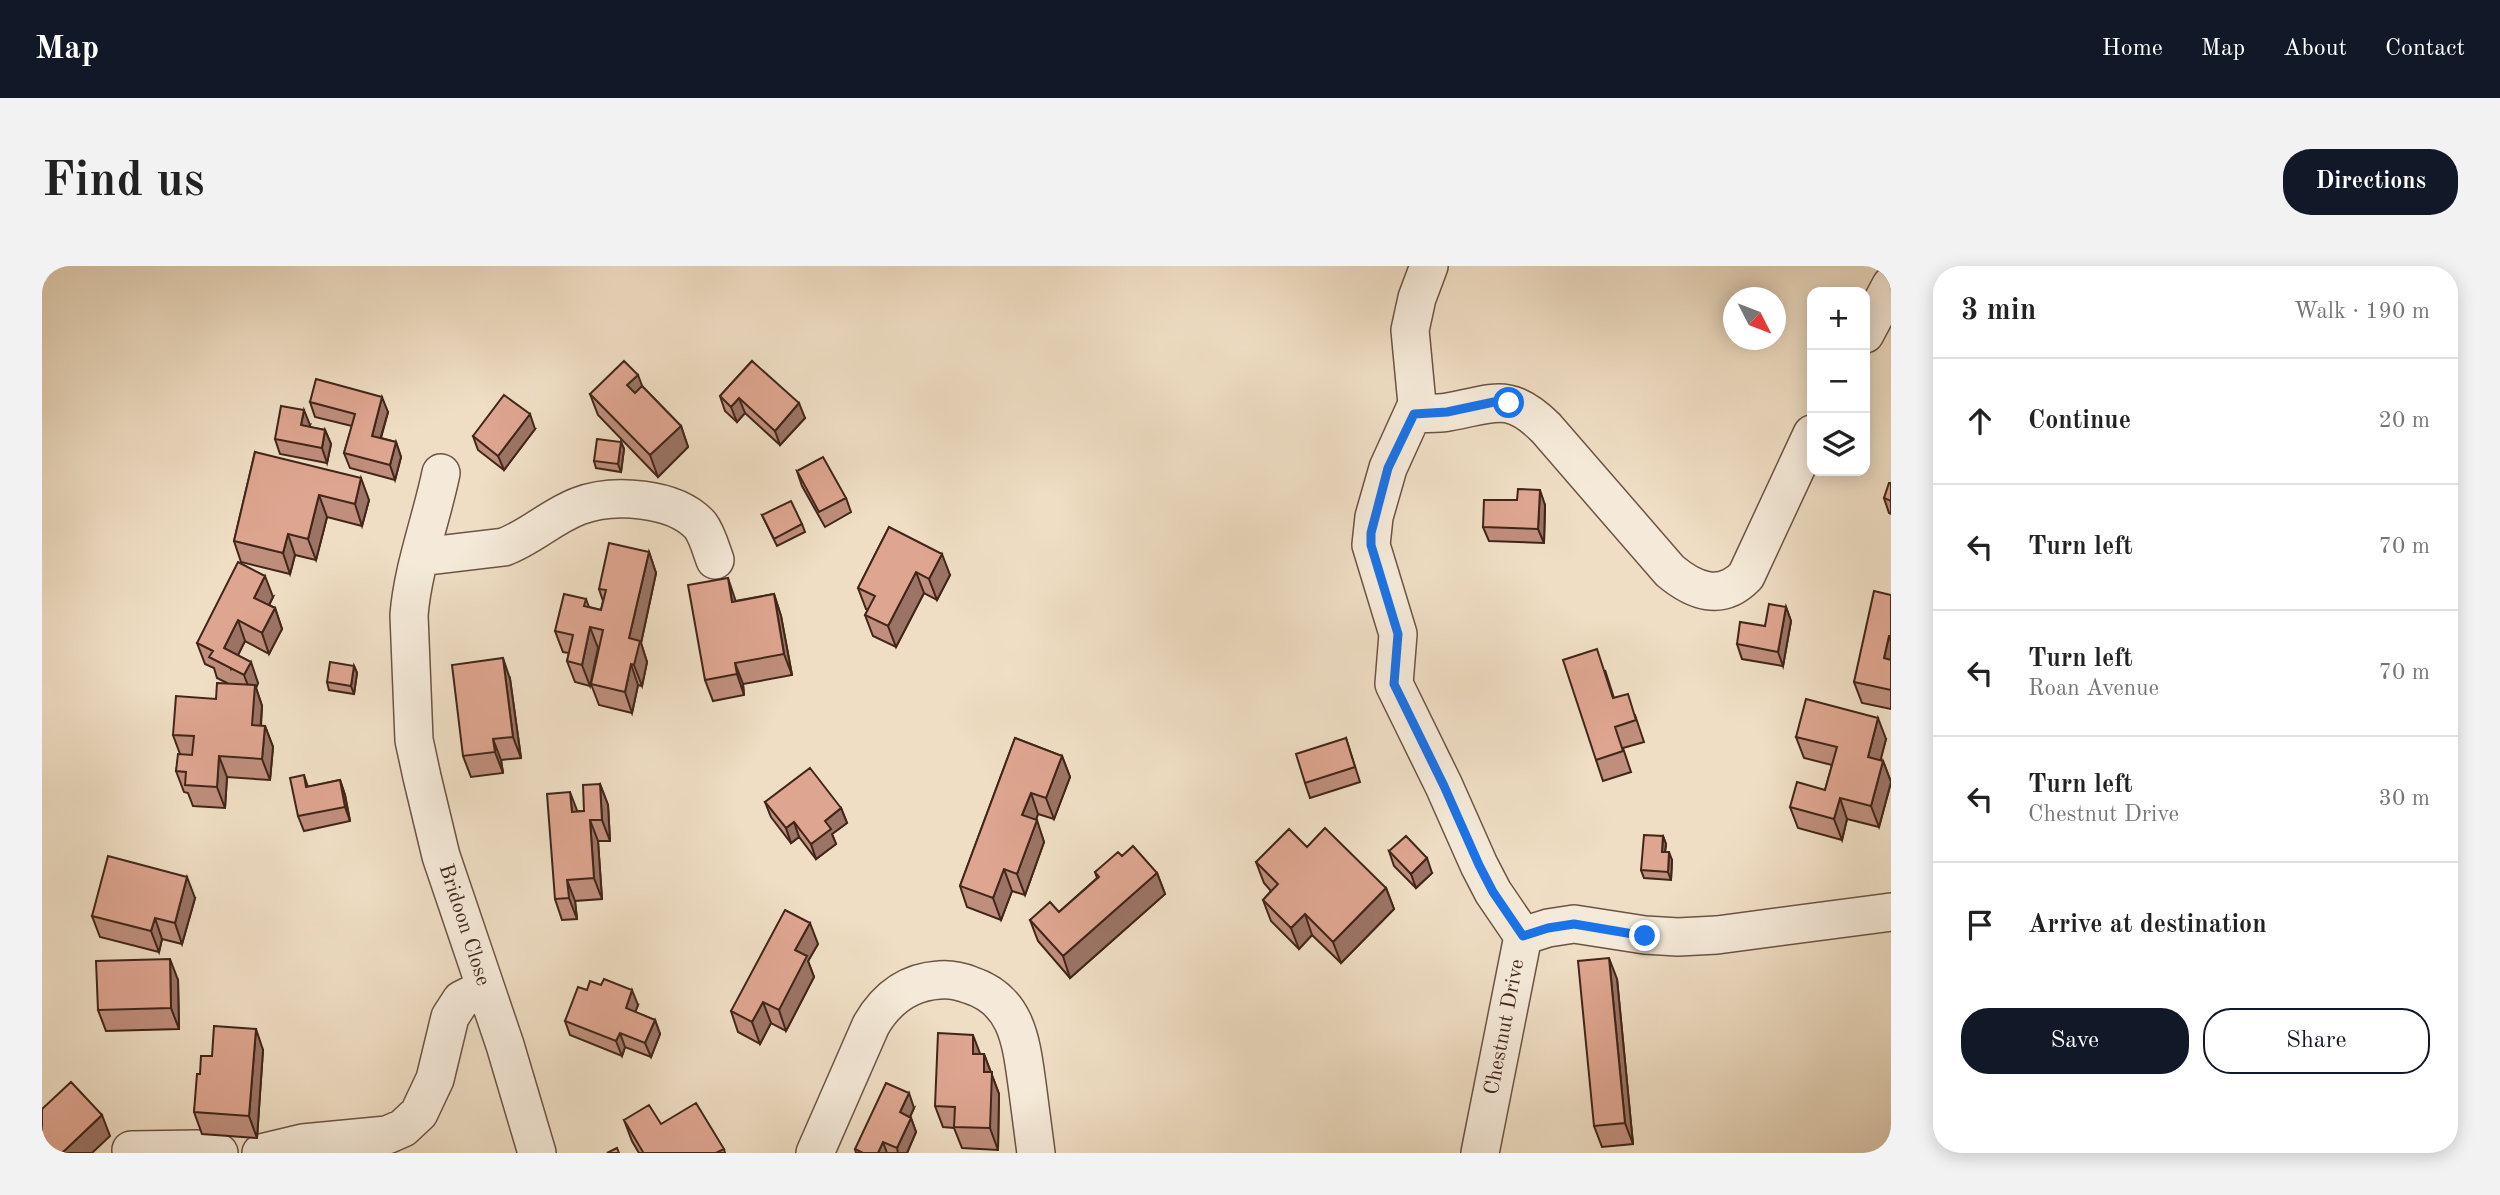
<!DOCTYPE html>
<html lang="en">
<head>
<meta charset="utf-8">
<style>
	:root { --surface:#fff; --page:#f2f2f2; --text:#222; --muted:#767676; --line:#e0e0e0; --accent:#111827 }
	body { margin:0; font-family:"Old Standard TT",serif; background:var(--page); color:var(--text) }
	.controls { position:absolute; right:21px; top:21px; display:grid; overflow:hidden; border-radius:14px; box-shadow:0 4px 18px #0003 }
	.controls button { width:63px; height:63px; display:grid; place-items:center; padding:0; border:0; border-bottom:2px solid var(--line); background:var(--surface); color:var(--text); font:35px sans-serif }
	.compass { position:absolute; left:1681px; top:21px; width:63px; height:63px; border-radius:50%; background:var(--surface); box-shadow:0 4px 18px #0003; rotate:132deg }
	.stop { position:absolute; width:21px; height:21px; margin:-16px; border:5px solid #1a73e8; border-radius:50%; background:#fff }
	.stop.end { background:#1a73e8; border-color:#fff; box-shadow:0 2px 7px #0008 }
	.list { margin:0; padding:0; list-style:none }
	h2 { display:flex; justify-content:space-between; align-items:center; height:91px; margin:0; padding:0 28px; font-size:30px }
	h2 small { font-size:23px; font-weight:400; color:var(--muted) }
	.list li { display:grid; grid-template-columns:46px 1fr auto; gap:21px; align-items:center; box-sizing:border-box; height:126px; padding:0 28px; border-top:2px solid var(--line) }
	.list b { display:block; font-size:26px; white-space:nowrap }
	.list p { margin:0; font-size:23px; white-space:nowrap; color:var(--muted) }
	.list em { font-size:23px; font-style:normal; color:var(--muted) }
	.actions { display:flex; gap:14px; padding:21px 28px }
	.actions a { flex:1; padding:16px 0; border:2px solid var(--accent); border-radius:28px; text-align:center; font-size:24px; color:var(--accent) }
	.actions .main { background:var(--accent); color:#fff }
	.icon { flex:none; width:38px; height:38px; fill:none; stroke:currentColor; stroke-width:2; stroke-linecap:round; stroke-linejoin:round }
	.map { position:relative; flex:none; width:1849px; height:887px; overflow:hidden; border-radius:28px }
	header { display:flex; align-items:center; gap:42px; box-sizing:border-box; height:98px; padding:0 35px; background:var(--accent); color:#fff }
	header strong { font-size:33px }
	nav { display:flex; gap:38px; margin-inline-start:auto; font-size:24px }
	.intro { display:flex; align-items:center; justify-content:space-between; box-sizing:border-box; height:168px; padding:0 42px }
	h1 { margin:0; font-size:49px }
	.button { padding:18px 32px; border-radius:28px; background:var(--accent); color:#fff; font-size:24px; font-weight:700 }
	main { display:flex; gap:42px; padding:0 42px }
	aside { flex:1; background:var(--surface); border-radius:28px; box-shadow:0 4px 18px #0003 }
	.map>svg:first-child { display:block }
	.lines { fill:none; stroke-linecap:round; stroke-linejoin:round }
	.minor-casing { stroke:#6c5444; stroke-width:40 }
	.minor { stroke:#f5ead9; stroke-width:37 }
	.wall { fill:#bf8e7c; stroke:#412619; stroke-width:2 }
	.shaded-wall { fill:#9b7465; stroke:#412619; stroke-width:2 }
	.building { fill:#dea590; stroke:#412619; stroke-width:2 }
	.route { stroke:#1a73e8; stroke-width:9 }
	.labels { text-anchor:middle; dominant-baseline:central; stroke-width:5; stroke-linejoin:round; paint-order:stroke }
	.street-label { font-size:21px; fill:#412619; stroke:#f5ead9 }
</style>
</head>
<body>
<header>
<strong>Map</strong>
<nav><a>Home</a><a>Map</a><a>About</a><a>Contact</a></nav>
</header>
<div class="intro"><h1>Find us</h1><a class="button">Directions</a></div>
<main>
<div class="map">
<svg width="1849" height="887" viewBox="0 0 1849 887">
	<rect width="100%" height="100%" fill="#efdec4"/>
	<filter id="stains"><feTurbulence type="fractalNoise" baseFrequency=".00286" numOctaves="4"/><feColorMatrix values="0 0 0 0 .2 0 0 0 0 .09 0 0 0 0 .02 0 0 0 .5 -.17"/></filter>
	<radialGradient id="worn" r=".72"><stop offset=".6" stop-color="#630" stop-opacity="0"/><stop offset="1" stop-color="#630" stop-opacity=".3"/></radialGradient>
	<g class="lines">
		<defs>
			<path id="minor" d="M 1387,0 L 1375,32 L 1368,64 L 1375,138 L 1346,202 L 1332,251 L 1329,279 L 1356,368 L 1352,418 L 1402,520 L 1437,599 L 1451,626 L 1481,670
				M 1823,68 L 1849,19
				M 1372,148 C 1383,147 1395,148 1406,146 C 1452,138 1467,125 1504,162 L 1628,305 C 1652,325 1679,336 1704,310 L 1770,168
				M 399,207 C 389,255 371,301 367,349 L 372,474 L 380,511 L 399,590 L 463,779 L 495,887
				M 378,291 L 462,281 C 489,271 510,250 537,240 C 571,227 632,231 658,259 C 665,268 669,283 673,294
				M 89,884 L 156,883 L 177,887
				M 219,887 L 261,877 L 345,869 L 361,862 L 377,847 L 393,813 L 408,751 L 419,734 L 443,722
				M 773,887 L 829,759 C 844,733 866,716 897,714 C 908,713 918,715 928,719 C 975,734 979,775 985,818 C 988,841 991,864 994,887
				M 1438,887 L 1481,670 L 1506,662 L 1532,658 L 1603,669 L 1636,671 L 1675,669 L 1849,646"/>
		</defs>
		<use href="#minor" class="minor-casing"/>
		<use href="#minor" class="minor"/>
	</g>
	<path class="wall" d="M 710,95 L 763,152 L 738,179 L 703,147 L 695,156 L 683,145 L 678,130 Z
		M 600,120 L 639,160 L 646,181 L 616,211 L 556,149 L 548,128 Z
		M 268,136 L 346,146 L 339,172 L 354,176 L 359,191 L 353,214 L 308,202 L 302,187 L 310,160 L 273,151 Z
		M 268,159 L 267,161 L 283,164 L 289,178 L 285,197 L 238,188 L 233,173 Z
		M 493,163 L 462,204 L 436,184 L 431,170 Z
		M 579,176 L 582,183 L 579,206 L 554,202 L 552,195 Z
		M 213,186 L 327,234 L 320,260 L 285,251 L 274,294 L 253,289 L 248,308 L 199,296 L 192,275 Z
		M 755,205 L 804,232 L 809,246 L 783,261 L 760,220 Z
		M 1849,217 L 1849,248 L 1847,247 L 1842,232 Z
		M 1503,239 L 1502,277 L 1447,275 L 1441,261 Z
		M 720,249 L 760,258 L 763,266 L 735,280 Z
		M 847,261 L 908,309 L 895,334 L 882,327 L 854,381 L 831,370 L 823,349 L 826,344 L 824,343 L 816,322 Z
		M 607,286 L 614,307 L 599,377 L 605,396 L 600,420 L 596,419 L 590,447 L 557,439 L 549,418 L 557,382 L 556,382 L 548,420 L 533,416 L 525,395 L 527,387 L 521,386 L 513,365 L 544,333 L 547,341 L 559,344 L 561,335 L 557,323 Z
		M 732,328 L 739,350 L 750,409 L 701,418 L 702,429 L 671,435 L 663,414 L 694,335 Z
		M 1849,329 L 1849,443 L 1820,437 L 1812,416 Z
		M 231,331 L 227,339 L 233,342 L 240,363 L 227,388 L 203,375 L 196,389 L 216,417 L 214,422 L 220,440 L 219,460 L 223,460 L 231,481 L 228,514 L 185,511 L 183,542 L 151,540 L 146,527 L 142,526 L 134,505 L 138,488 L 131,469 L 174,433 L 185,417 L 175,412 L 172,402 L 163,398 L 155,377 Z
		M 1744,341 L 1749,355 L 1741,400 L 1700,393 L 1695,378 L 1723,360 Z
		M 312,400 L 315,407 L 312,428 L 287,424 L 285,416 Z
		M 1563,404 L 1572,432 L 1593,449 L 1602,476 L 1581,482 L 1589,506 L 1561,515 L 1554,494 Z
		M 468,413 L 479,492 L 459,494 L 461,507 L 429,511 L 421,490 Z
		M 1754,471 L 1844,473 L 1838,494 L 1841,495 L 1849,516 L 1837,561 L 1805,553 L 1800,574 L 1756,562 L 1748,541 L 1783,524 L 1790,499 L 1762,492 Z
		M 973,472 L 1020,490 L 1028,511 L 1012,553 L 996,548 L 994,554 L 1002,576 L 983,629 L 970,625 L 959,654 L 925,641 L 918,620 Z
		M 1304,472 L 1318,516 L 1268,532 L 1263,517 Z
		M 262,509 L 266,521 L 298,514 L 303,529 L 308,555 L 262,565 L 256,550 Z
		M 558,518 L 566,539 L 568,575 L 556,575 L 560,633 L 533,635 L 535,653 L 520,654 L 513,633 L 535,545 L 542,545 Z
		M 723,536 L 799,542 L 805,557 L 790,568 L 794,578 L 774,593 L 757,571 L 749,577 L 729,551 Z
		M 1621,570 L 1624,578 L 1623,586 L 1630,594 L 1629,614 L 1602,612 L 1599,604 Z
		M 1265,581 L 1344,622 L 1352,643 L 1299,697 L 1270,669 L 1257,683 L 1229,655 L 1221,634 L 1229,625 L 1222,617 L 1214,596 Z
		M 1347,585 L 1390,607 L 1374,622 L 1352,600 Z
		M 1080,590 L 1115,607 L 1123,628 L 1028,712 L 996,675 L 988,654 L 1017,646 L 1055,612 L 1053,606 Z
		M 153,632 L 140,678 L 120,673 L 117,686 L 58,671 L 50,650 Z
		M 776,678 L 766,695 L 772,711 L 744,765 L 729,757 L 718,778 L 696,766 L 689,745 Z
		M 1575,713 L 1591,878 L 1560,881 L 1552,860 Z
		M 136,714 L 137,763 L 64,765 L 56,744 Z
		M 596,739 L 593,746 L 613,754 L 618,768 L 609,791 L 583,781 L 580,790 L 528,769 L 523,755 Z
		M 221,784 L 215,872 L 160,868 L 152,846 L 158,808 L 170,790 Z
		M 938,788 L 942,788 L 957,828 L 956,884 L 920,882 L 912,862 L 901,861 L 893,840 Z
		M 872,842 L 868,851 L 869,852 L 874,866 L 865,887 L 814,887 L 813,883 Z
		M 582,854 L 619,858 L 682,883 L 683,887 L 597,887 L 590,875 Z"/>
	<path class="shaded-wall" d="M 596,109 L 604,130 L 593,141 L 585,119 Z
		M 340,131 L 346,146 L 335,184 L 330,170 Z
		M 697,132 L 703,147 L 695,156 L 689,141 Z
		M 757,137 L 763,152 L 738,179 L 733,165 Z
		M 262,144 L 268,159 L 265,174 L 259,159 Z
		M 488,148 L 493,163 L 462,204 L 456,190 Z
		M 639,160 L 646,181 L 616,211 L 608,189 Z
		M 283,164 L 289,178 L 285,197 L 280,182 Z
		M 354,176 L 359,191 L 353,214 L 348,199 Z
		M 579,176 L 582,183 L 579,206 L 576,198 Z
		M 319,212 L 327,234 L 320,260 L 313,238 Z
		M 1498,224 L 1503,239 L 1502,277 L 1496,263 Z
		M 277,229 L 285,251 L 274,294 L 266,273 Z
		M 246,268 L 253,289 L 248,308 L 241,287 Z
		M 607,286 L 614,307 L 599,377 L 605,396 L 600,420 L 592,399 L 587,372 Z
		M 900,288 L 908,309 L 895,334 L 887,313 Z
		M 874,306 L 882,327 L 854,381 L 846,360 Z
		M 223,310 L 231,331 L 220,353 L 212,332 Z
		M 686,312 L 693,333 L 698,357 L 690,336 Z
		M 732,328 L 739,350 L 750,409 L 742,388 Z
		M 1744,341 L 1749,355 L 1741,400 L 1736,386 Z
		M 233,342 L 240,363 L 227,388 L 220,367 Z
		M 196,354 L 203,375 L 189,403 L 182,382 Z
		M 548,361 L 556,382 L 548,420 L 540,399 Z
		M 1847,370 L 1849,376 L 1849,412 L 1842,392 Z
		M 461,392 L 468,413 L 479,492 L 471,471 Z
		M 209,396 L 216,417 L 214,422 L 220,440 L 217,480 L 210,459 L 210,430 L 202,409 Z
		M 693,397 L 701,418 L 702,429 L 695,408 Z
		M 589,398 L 596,419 L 590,447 L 583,426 Z
		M 312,400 L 315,407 L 312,428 L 309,420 Z
		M 1836,452 L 1844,473 L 1834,512 L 1826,491 Z
		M 223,460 L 231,481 L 228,514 L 220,493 Z
		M 451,473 L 459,494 L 461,507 L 453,486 Z
		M 177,490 L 185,511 L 183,542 L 175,521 Z
		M 1020,490 L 1028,511 L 1012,553 L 1004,532 Z
		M 1841,495 L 1849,516 L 1837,561 L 1829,540 Z
		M 298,514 L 303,529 L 308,555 L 303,541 Z
		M 558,518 L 566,539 L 568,575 L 560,554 Z
		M 528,526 L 536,547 L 530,546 Z
		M 989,527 L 996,548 L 988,571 L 980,549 Z
		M 1798,532 L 1805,553 L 1800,574 L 1792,553 Z
		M 799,542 L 805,557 L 790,568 L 794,578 L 774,593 L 769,578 L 783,555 Z
		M 548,554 L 556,575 L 560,633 L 552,612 Z
		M 995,554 L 1002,576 L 983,629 L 975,608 Z
		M 752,556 L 757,571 L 749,577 L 744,562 Z
		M 1621,570 L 1624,578 L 1622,593 L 1620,586 Z
		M 1627,586 L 1630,594 L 1629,614 L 1626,606 Z
		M 1385,592 L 1390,607 L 1374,622 L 1369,608 Z
		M 962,603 L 970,625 L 959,654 L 951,632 Z
		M 1115,607 L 1123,628 L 1028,712 L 1021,690 Z
		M 145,611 L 153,632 L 140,678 L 133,657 Z
		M 525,614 L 533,635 L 535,653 L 527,632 Z
		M 1344,622 L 1352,643 L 1299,697 L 1291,676 Z
		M 1263,648 L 1270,669 L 1257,683 L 1249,662 Z
		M 113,652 L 120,673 L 117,686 L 109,665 Z
		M 768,657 L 776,678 L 766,695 L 772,711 L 744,765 L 737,744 L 753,684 Z
		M 1567,692 L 1575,713 L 1591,878 L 1583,857 Z
		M 128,693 L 136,714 L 137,763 L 129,742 Z
		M 590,724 L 596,739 L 589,757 L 584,742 Z
		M 721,736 L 729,757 L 718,778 L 710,756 Z
		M 613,754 L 618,768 L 609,791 L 603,777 Z
		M 214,763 L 221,784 L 215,872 L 207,850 Z
		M 578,767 L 583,781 L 580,790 L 574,775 Z
		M 931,769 L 939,790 L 931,788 Z
		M 942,788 L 957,828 L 956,884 L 948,862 L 942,806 Z
		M 867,827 L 872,842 L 863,861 L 858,846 Z
		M 60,849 L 68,870 L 50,887 L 20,887 Z
		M 869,852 L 874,866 L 865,887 L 856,887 L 855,882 Z
		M 841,876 L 845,887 L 836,887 Z"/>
	<path class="building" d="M 582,95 L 596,109 L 585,119 L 593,127 L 600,120 L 639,160 L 608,189 L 548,128 Z
		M 710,95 L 757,137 L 733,165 L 697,132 L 689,141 L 678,130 Z
		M 274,113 L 340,131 L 330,170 L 354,176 L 348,199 L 302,187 L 313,148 L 268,136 Z
		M 462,129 L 488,148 L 456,190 L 431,170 Z
		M 239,140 L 262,144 L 259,159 L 283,164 L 280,182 L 233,173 Z
		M 555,173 L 579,176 L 576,198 L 552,195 Z
		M 213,186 L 319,212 L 313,238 L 277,229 L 266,273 L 246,268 L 241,287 L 192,275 Z
		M 781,191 L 804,232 L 777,246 L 755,205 Z
		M 1847,217 L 1849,217 L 1849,235 L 1842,232 Z
		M 1476,223 L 1498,224 L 1496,263 L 1441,261 L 1442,234 L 1475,234 Z
		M 749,235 L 760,258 L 732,273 L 720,249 Z
		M 847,261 L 900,288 L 887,313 L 874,306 L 846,360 L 823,349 L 833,330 L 816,322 Z
		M 567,277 L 607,286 L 587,372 L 598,375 L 592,399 L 589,398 L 583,426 L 549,418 L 561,364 L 548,361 L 540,399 L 525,395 L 531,369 L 513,365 L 522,328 L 544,333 L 542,340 L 559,344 L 564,324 L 557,323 Z
		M 196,296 L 223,310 L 212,332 L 233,342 L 220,367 L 196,354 L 182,382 L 209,396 L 202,409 L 167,391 L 171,385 L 155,377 Z
		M 686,312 L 690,336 L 732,328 L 742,388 L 693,397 L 695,408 L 663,414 L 646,319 Z
		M 1832,325 L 1849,329 L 1849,370 L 1847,370 L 1842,392 L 1849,394 L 1849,424 L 1812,416 Z
		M 1727,338 L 1744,341 L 1736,386 L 1695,378 L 1698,356 L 1723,360 Z
		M 1555,383 L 1571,432 L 1586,428 L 1594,454 L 1573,461 L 1581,485 L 1554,494 L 1521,394 Z
		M 461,392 L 471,471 L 451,473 L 453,486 L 421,490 L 410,399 Z
		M 288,396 L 312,400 L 309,420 L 285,416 Z
		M 175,417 L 213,419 L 210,459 L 223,460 L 220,493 L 177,490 L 175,521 L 143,519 L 144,506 L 134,505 L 136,488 L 150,489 L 152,470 L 131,469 L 134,430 L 174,433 Z
		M 1764,433 L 1836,452 L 1826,491 L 1841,495 L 1829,540 L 1798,532 L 1792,553 L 1748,541 L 1755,516 L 1783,524 L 1795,481 L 1754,471 Z
		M 973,472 L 1020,490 L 1004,532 L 989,527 L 980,549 L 995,554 L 975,608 L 962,603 L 951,632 L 918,620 Z
		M 1304,472 L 1313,501 L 1263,517 L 1254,488 Z
		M 768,502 L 799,542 L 783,555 L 789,563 L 769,578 L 752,556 L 744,562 L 723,536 Z
		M 262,509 L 264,521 L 298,514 L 303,541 L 256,550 L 248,512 Z
		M 558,518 L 560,554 L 548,554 L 552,612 L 525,614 L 527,632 L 513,633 L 505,528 L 528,526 L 530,546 L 542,545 L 541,519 Z
		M 1283,562 L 1344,622 L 1291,676 L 1263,648 L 1249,662 L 1221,634 L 1236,618 L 1214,596 L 1247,563 L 1265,581 Z
		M 1602,569 L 1621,570 L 1620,586 L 1627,586 L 1626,606 L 1599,604 Z
		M 1364,570 L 1385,592 L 1369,608 L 1347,585 Z
		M 1091,580 L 1115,607 L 1021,690 L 988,654 L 1008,636 L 1017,646 L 1057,611 L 1053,606 L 1076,586 L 1080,590 Z
		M 66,590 L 145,611 L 133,657 L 113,652 L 109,665 L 50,650 Z
		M 743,644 L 768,657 L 753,684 L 765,690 L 737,744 L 721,736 L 710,756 L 689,745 Z
		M 1567,692 L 1583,857 L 1552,860 L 1536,695 Z
		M 128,693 L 129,742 L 56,744 L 54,695 Z
		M 562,713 L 590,724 L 584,742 L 613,754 L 603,777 L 578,767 L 574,775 L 523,755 L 536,721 L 545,724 L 548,715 L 559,719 Z
		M 172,760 L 214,763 L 207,850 L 152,846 L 155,808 L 158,808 L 159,790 L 170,790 Z
		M 896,767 L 931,769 L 931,788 L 942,788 L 942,806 L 950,806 L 948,862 L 912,861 L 913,841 L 893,840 Z
		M 29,816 L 60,849 L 20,887 L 0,887 L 0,843 Z
		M 844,817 L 867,827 L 858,846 L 869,852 L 855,882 L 841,876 L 836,887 L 821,887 L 813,883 Z
		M 654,837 L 682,883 L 674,887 L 600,887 L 601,886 L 582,854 L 607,839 L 619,858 Z
		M 575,882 L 577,887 L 565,887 Z"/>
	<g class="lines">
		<path class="route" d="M 1467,137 L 1452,136 L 1405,146 L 1372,148 L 1346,202 L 1329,267 L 1329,279 L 1356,368 L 1352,418 L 1402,520 L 1437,599 L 1451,626 L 1481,670 L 1506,662 L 1532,658 L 1603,670"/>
	</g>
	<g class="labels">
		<g class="street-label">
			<text transform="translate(422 659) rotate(72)">Bridoon Close</text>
			<text transform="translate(1463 761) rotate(-79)">Chestnut Drive</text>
		</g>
	</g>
	<rect width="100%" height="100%" filter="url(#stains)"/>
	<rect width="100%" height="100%" fill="url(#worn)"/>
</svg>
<div class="controls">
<button>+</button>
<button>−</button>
<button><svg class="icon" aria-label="layers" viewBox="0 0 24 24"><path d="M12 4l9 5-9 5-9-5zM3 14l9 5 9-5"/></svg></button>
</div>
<svg class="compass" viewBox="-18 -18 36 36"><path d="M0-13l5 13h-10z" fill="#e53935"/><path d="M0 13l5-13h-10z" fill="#767676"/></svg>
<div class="stop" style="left:1467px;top:137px"></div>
<div class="stop end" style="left:1603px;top:670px"></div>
</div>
<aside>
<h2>3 min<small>Walk · 190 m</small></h2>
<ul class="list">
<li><svg class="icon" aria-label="ahead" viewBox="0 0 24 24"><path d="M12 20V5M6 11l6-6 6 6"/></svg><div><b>Continue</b></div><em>20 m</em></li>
<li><svg class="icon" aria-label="left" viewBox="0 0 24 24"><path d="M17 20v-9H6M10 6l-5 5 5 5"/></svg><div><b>Turn left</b></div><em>70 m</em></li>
<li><svg class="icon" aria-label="left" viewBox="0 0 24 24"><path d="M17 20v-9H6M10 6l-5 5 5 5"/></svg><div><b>Turn left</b><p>Roan Avenue</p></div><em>70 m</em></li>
<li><svg class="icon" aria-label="left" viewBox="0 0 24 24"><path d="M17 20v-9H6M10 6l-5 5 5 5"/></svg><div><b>Turn left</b><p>Chestnut Drive</p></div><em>30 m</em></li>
<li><svg class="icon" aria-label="arrive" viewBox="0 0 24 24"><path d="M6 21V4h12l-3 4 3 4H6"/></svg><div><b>Arrive at destination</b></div></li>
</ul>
<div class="actions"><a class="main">Save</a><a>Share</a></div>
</aside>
</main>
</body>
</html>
